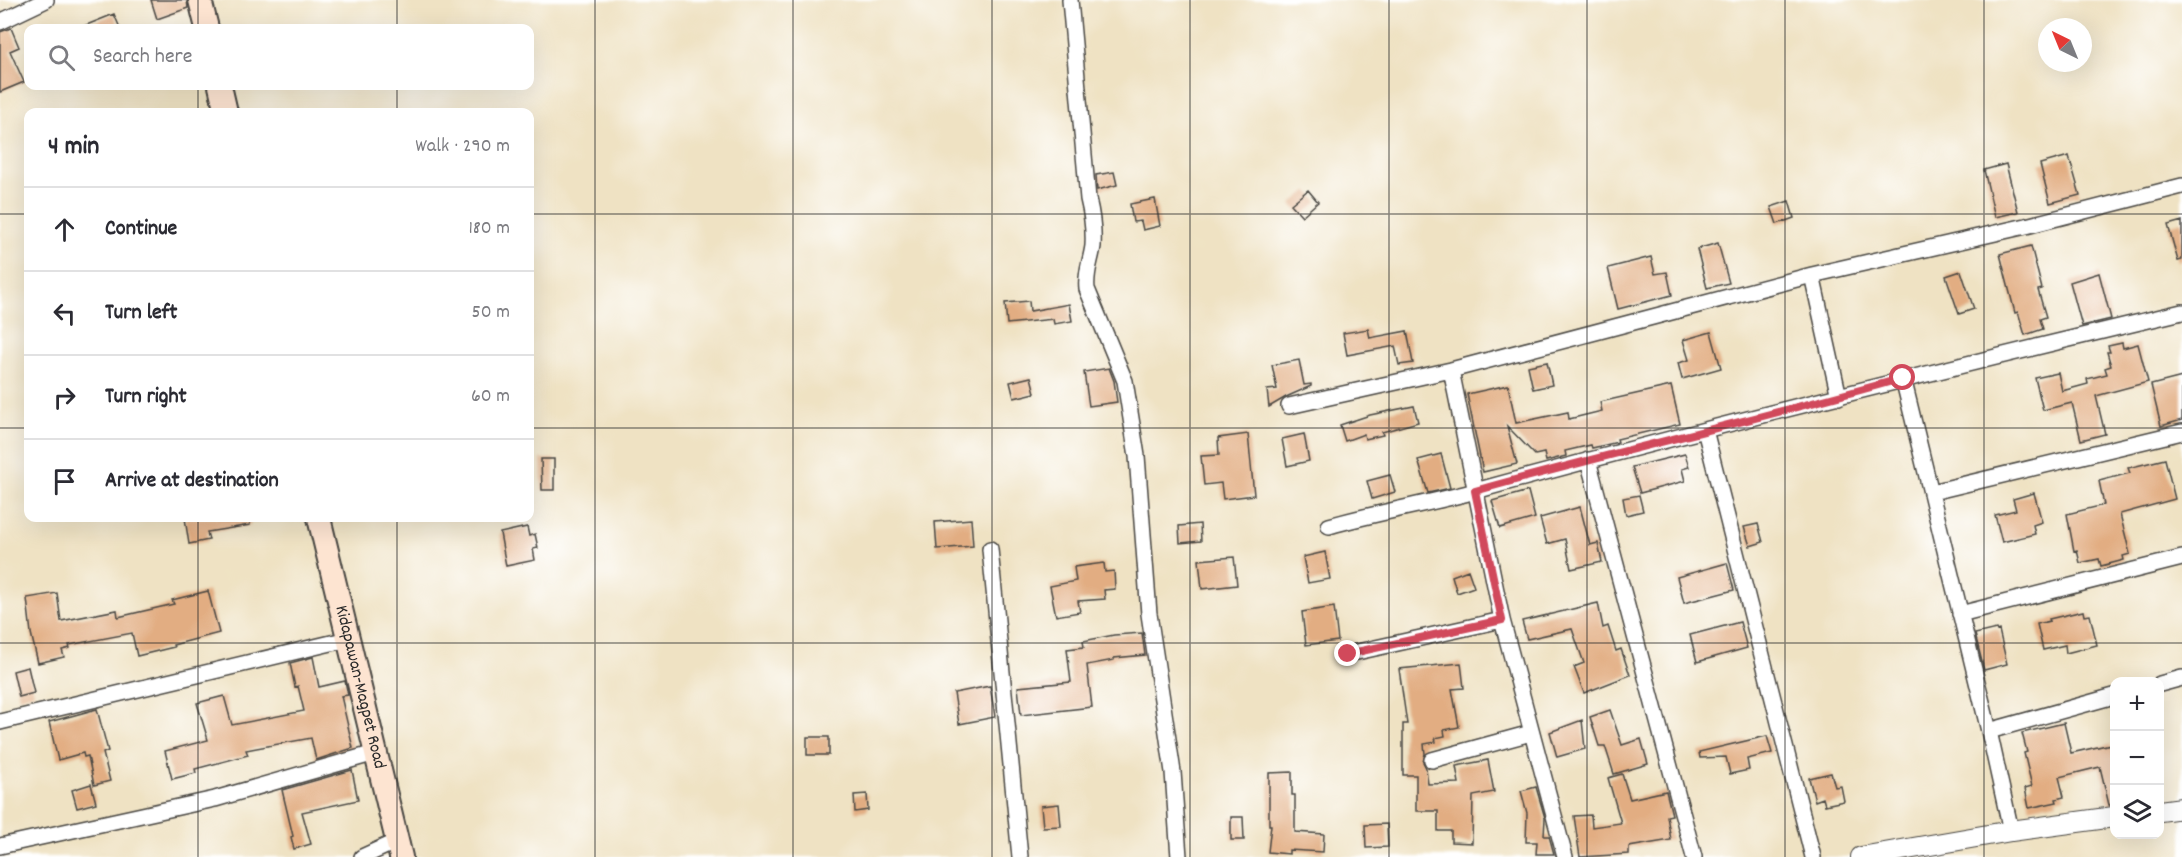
<!DOCTYPE html>
<html lang="en">
<head>
<meta charset="utf-8">
<style>
	:root { --surface:#fff; --page:#f7f7f7; --text:#2b2b33; --muted:#7c7c81; --line:#e1e1e2 }
	body { margin:0; font-family:Dekko,sans-serif; background:var(--page); color:var(--text) }
	.controls { position:absolute; right:18px; bottom:18px; display:grid; overflow:hidden; border-radius:12px; box-shadow:0 6px 24px #0002 }
	.controls button { width:54px; height:54px; display:grid; place-items:center; padding:0; border:0; border-bottom:2px solid var(--line); background:var(--surface); color:var(--text); font:30px sans-serif }
	.compass { position:absolute; left:2038px; top:18px; width:54px; height:54px; border-radius:50%; background:var(--surface); box-shadow:0 6px 24px #0002; rotate:317deg }
	.stop { position:absolute; width:18px; height:18px; margin:-14px; border:4px solid #d1495b; border-radius:50%; background:#fff }
	.stop.end { background:#d1495b; border-color:#fff; box-shadow:0 2px 6px #0008 }
	.list { margin:0; padding:0; list-style:none }
	h2 { display:flex; justify-content:space-between; align-items:center; height:78px; margin:0; padding:0 24px; font-size:26px }
	h2 small { font-size:20px; font-weight:400; color:var(--muted) }
	.list li { display:grid; grid-template-columns:39px 1fr auto; gap:18px; align-items:center; box-sizing:border-box; height:84px; padding:0 24px; border-top:2px solid var(--line) }
	.list b { display:block; font-size:22px; white-space:nowrap }
	.list em { font-size:20px; font-style:normal; color:var(--muted) }
	.icon { flex:none; width:33px; height:33px; fill:none; stroke:currentColor; stroke-width:2; stroke-linecap:round; stroke-linejoin:round }
	.map { position:relative; flex:none; width:2182px; height:857px; overflow:hidden }
	.search { position:absolute; background:var(--surface); box-shadow:0 6px 24px #0002; left:24px; top:24px; width:510px; height:66px; display:flex; align-items:center; gap:15px; box-sizing:border-box; padding:0 21px; border-radius:12px; color:var(--muted); font-size:22px }
	.panel { position:absolute; background:var(--surface); box-shadow:0 6px 24px #0002; left:24px; top:108px; width:510px; height:414px; border-radius:12px }
	.map>svg:first-child { display:block }
	.building { fill:#e2ad82 }
	.lines { fill:none; stroke-linecap:round; stroke-linejoin:round }
	.minor-casing { stroke:#484642; stroke-width:18 }
	.tertiary-casing { stroke:#484642; stroke-width:22 }
	.secondary-casing { stroke:#484642; stroke-width:26 }
	.minor { stroke:#fff; stroke-width:15 }
	.tertiary { stroke:#fff; stroke-width:20 }
	.secondary { stroke:#fde4d1; stroke-width:22 }
	.route { stroke:#d1495b; stroke-width:8 }
	.grid { fill:none; stroke:#2b2b2b; stroke-width:1.5; stroke-opacity:0.55 }
	.labels { text-anchor:middle; dominant-baseline:central; stroke-width:6; stroke-linejoin:round; paint-order:stroke }
	.street-label { font-size:18px; fill:#2b2b2b; stroke:#fff }
</style>
</head>
<body>
<div class="map">
<svg width="2182" height="857" viewBox="0 0 2182 857">
	<rect width="100%" height="100%" fill="#fff"/>
	<filter id="ink" filterUnits="userSpaceOnUse"><feTurbulence type="fractalNoise" baseFrequency=".0167" numOctaves="2"/><feDisplacementMap in="SourceGraphic" scale="12" xChannelSelector="R" yChannelSelector="G"/><feConvolveMatrix kernelMatrix="1 2 1 2 8 2 1 2 1" color-interpolation-filters="sRGB"/></filter>
	<filter id="wash" filterUnits="userSpaceOnUse"><feTurbulence type="fractalNoise" baseFrequency=".008" numOctaves="4" result="noise"/><feDisplacementMap in="SourceGraphic" scale="24" xChannelSelector="R" yChannelSelector="G"/><feGaussianBlur stdDeviation="1.35" result="paint"/><feColorMatrix in="noise" values="0 0 0 0 0 0 0 0 0 0 0 0 0 0 0 0 0 1.4 0 .05"/><feComposite in="paint" operator="in"/></filter>
	<g filter="url(#wash)">
		<rect width="100%" height="100%" fill="#efe2c3"/>
		<g id="blocks">
			<path class="building" d="M 151,0 L 187,0 L 188,8 L 157,19 Z
				M 114,14 L 120,28 L 79,28 Z
				M 11,28 L 19,47 L 10,51 L 24,82 L 0,92 L 0,32 Z
				M 2069,156 L 2080,195 L 2050,203 L 2040,164 Z
				M 2006,164 L 2018,212 L 1995,217 L 1984,170 Z
				M 1114,172 L 1117,185 L 1097,190 L 1096,175 Z
				M 1308,190 L 1318,202 L 1302,216 L 1291,204 Z
				M 1155,199 L 1160,226 L 1143,230 L 1141,221 L 1133,222 L 1130,204 Z
				M 1789,201 L 1794,218 L 1777,224 L 1771,207 Z
				M 2182,221 L 2182,260 L 2178,261 L 2168,225 Z
				M 1718,243 L 1729,283 L 1707,288 L 1697,249 Z
				M 2031,246 L 2042,289 L 2038,290 L 2046,317 L 2040,319 L 2043,329 L 2025,335 L 2018,312 L 2015,313 L 2000,254 Z
				M 1651,257 L 1655,274 L 1667,272 L 1672,295 L 1618,309 L 1608,268 Z
				M 1961,271 L 1974,309 L 1959,314 L 1946,276 Z
				M 2099,273 L 2111,319 L 2082,326 L 2070,282 Z
				M 1029,301 L 1030,311 L 1069,304 L 1072,321 L 1054,324 L 1053,319 L 1007,324 L 1005,303 Z
				M 1368,329 L 1370,338 L 1407,331 L 1413,363 L 1399,365 L 1395,346 L 1347,355 L 1343,333 Z
				M 1711,332 L 1721,368 L 1682,379 L 1678,363 L 1689,360 L 1683,340 Z
				M 2122,343 L 2123,348 L 2138,344 L 2148,382 L 2096,396 L 2105,434 L 2081,440 L 2072,403 L 2043,410 L 2035,378 L 2058,373 L 2062,391 L 2088,384 L 2087,379 L 2107,374 L 2105,368 L 2111,366 L 2107,352 L 2110,352 L 2108,346 Z
				M 1299,360 L 1304,385 L 1311,384 L 1311,386 L 1286,397 L 1269,407 L 1267,390 L 1277,389 L 1272,365 Z
				M 1547,362 L 1552,385 L 1533,389 L 1528,366 Z
				M 1109,368 L 1114,381 L 1117,402 L 1089,406 L 1084,372 Z
				M 1031,377 L 1035,393 L 1014,398 L 1010,382 Z
				M 2182,377 L 2182,420 L 2161,426 L 2151,385 Z
				M 1508,385 L 1516,423 L 1568,412 L 1569,419 L 1602,411 L 1600,402 L 1671,386 L 1680,424 L 1617,439 L 1618,442 L 1592,448 L 1591,445 L 1565,451 L 1566,456 L 1546,461 L 1544,453 L 1535,455 L 1507,426 L 1517,464 L 1483,472 L 1467,394 Z
				M 1414,406 L 1418,422 L 1382,432 L 1383,435 L 1365,439 L 1364,434 L 1345,441 L 1340,425 L 1370,415 Z
				M 1248,434 L 1254,495 L 1223,499 L 1221,483 L 1204,485 L 1201,456 L 1219,455 L 1218,438 Z
				M 1304,434 L 1309,461 L 1287,466 L 1282,439 Z
				M 1441,454 L 1450,488 L 1428,493 L 1418,460 Z
				M 1685,454 L 1689,467 L 1682,469 L 1685,481 L 1640,493 L 1632,467 Z
				M 541,459 L 554,459 L 554,490 L 542,490 Z
				M 2165,459 L 2175,499 L 2120,514 L 2130,554 L 2123,556 L 2124,560 L 2101,566 L 2099,559 L 2080,563 L 2077,550 L 2074,551 L 2067,514 L 2104,505 L 2099,481 L 2130,473 L 2128,468 Z
				M 1390,475 L 1395,492 L 1372,499 L 1367,481 Z
				M 1528,491 L 1535,518 L 1500,528 L 1492,501 Z
				M 2034,493 L 2042,522 L 2033,525 L 2035,534 L 2002,542 L 1995,515 L 2016,510 L 2013,499 Z
				M 1639,495 L 1643,511 L 1626,515 L 1623,498 Z
				M 1580,507 L 1590,545 L 1598,543 L 1602,562 L 1571,569 L 1565,539 L 1547,544 L 1540,518 Z
				M 185,518 L 250,518 L 250,525 L 207,532 L 209,540 L 189,544 Z
				M 971,519 L 973,546 L 937,549 L 935,522 Z
				M 1200,524 L 1201,541 L 1180,543 L 1179,526 Z
				M 1758,524 L 1763,542 L 1750,546 L 1744,527 Z
				M 527,527 L 529,536 L 535,534 L 538,548 L 533,549 L 535,560 L 506,566 L 500,533 Z
				M 1325,552 L 1330,579 L 1308,583 L 1303,557 Z
				M 1234,557 L 1237,585 L 1202,589 L 1199,560 Z
				M 1104,563 L 1105,572 L 1114,571 L 1115,589 L 1104,590 L 1105,599 L 1078,601 L 1080,612 L 1056,616 L 1050,586 L 1076,581 L 1074,567 Z
				M 1727,563 L 1734,590 L 1684,603 L 1677,577 Z
				M 1468,570 L 1474,587 L 1457,593 L 1452,576 Z
				M 208,591 L 219,633 L 173,645 L 174,647 L 137,656 L 132,633 L 69,645 L 70,648 L 62,650 L 64,657 L 38,663 L 31,633 L 27,598 L 57,593 L 61,621 L 117,610 L 118,617 L 174,604 L 172,600 Z
				M 1598,603 L 1603,628 L 1608,626 L 1616,651 L 1621,649 L 1630,675 L 1584,693 L 1574,667 L 1584,663 L 1572,629 L 1527,639 L 1522,621 Z
				M 1334,607 L 1338,641 L 1306,645 L 1302,612 Z
				M 2083,611 L 2084,616 L 2090,615 L 2097,645 L 2066,653 L 2065,645 L 2043,650 L 2037,624 L 2050,621 L 2049,619 Z
				M 1740,622 L 1747,648 L 1697,662 L 1690,635 Z
				M 1996,629 L 1997,631 L 1999,630 L 2007,664 L 1984,670 L 1975,634 Z
				M 1142,633 L 1145,655 L 1114,658 L 1114,660 L 1087,665 L 1092,707 L 1021,715 L 1018,687 L 1071,682 L 1067,649 L 1084,647 L 1083,641 L 1114,635 Z
				M 313,657 L 319,687 L 345,681 L 348,695 L 341,696 L 353,748 L 316,760 L 311,738 L 246,750 L 248,755 L 195,769 L 196,773 L 172,779 L 165,751 L 208,740 L 197,703 L 224,696 L 232,725 L 304,711 L 298,686 L 295,687 L 290,663 Z
				M 1461,663 L 1464,688 L 1452,689 L 1459,727 L 1444,730 L 1445,736 L 1435,738 L 1436,742 L 1424,744 L 1425,754 L 1423,762 L 1426,768 L 1428,784 L 1459,783 L 1456,766 L 1488,760 L 1494,792 L 1473,796 L 1472,843 L 1451,842 L 1451,831 L 1438,831 L 1438,811 L 1416,811 L 1416,775 L 1403,775 L 1403,724 L 1407,724 L 1399,669 Z
				M 28,667 L 34,693 L 19,697 L 13,671 Z
				M 990,686 L 995,717 L 959,724 L 954,693 Z
				M 97,709 L 108,751 L 103,753 L 110,781 L 94,785 L 88,756 L 84,757 L 83,753 L 58,760 L 49,722 Z
				M 1610,710 L 1622,745 L 1641,739 L 1648,764 L 1614,774 L 1605,746 L 1599,746 L 1590,717 Z
				M 1582,720 L 1585,749 L 1557,757 L 1550,732 Z
				M 2064,723 L 2071,753 L 2111,744 L 2115,757 L 2115,805 L 2109,805 L 2100,767 L 2059,777 L 2064,797 L 2056,799 L 2057,802 L 2029,808 L 2025,788 L 2032,786 L 2024,753 L 2027,752 L 2022,733 Z
				M 1767,736 L 1772,753 L 1747,759 L 1749,770 L 1730,774 L 1726,757 L 1700,758 L 1699,752 Z
				M 807,737 L 829,737 L 829,755 L 807,755 Z
				M 352,770 L 358,800 L 302,812 L 311,844 L 294,849 L 291,837 L 293,836 L 282,790 Z
				M 1292,772 L 1292,795 L 1295,795 L 1295,832 L 1324,834 L 1323,852 L 1289,850 L 1289,854 L 1268,852 L 1271,825 L 1269,825 L 1269,773 Z
				M 1831,773 L 1835,787 L 1841,786 L 1844,801 L 1825,805 L 1823,798 L 1815,801 L 1809,778 Z
				M 1622,774 L 1630,799 L 1666,791 L 1672,815 L 1667,816 L 1671,840 L 1629,847 L 1629,854 L 1580,857 L 1574,816 L 1591,815 L 1592,827 L 1621,823 L 1608,778 Z
				M 91,784 L 96,803 L 77,808 L 72,790 Z
				M 1536,787 L 1545,818 L 1544,836 L 1549,836 L 1554,854 L 1536,854 L 1537,842 L 1526,842 L 1527,813 L 1521,791 Z
				M 867,794 L 868,810 L 855,812 L 854,795 Z
				M 1059,804 L 1061,826 L 1043,827 L 1041,806 Z
				M 1231,817 L 1243,817 L 1244,840 L 1231,840 Z
				M 1387,824 L 1388,847 L 1366,848 L 1365,825 Z"/>
		</g>
	</g>
	<g filter="url(#ink)">
		<use href="#blocks" fill-opacity="0" stroke="#484642" stroke-width="1.5"/>
		<g class="lines">
			<defs>
				<path id="minor" d="M 1070,0 L 1088,199 C 1092,215 1094,229 1093,246 C 1091,261 1085,273 1087,289 L 1125,381 L 1137,456 L 1149,614 L 1173,772 L 1179,857
					M 0,22 L 46,0
					M 1812,275 L 1839,397
					M 1451,370 L 1502,620 L 1565,857
					M 1903,378 L 1989,731 L 2011,831
					M 1289,406 L 1451,370 L 1812,275 L 2026,226 L 2182,186
					M 1705,430 L 1813,857
					M 1588,460 L 1694,857
					M 1932,492 L 2182,432
					M 1329,526 C 1378,512 1429,504 1479,490 C 1712,426 1947,368 2182,312
					M 990,549 L 1020,857
					M 1960,614 L 2182,558
					M 1348,654 L 1502,620
					M 2160,684 L 2182,678
					M 0,722 L 348,639
					M 1989,731 L 2114,696
					M 1432,760 L 1531,733
					M 0,846 L 215,799 L 375,753
					M 362,857 L 397,841"/>
				<path id="tertiary" d="M 2160,811 L 2182,808
					M 1861,857 L 2011,831 L 2114,817"/>
				<g id="secondary">
					<path d="M 200,0 L 207,28"/>
					<path d="M 220,86 L 226,112"/>
					<path id="s1" d="M 319,518 L 401,857"/>
				</g>
			</defs>
			<use href="#minor" class="minor-casing"/>
			<use href="#tertiary" class="tertiary-casing"/>
			<use href="#secondary" class="secondary-casing"/>
			<use href="#minor" class="minor"/>
			<use href="#tertiary" class="tertiary"/>
			<use href="#secondary" class="secondary"/>
		</g>
	</g>
	<g class="lines" filter="url(#ink)">
		<path class="route" d="M 1348,654 L 1502,620 L 1475,491 C 1617,451 1761,419 1903,378"/>
	</g>
	<path class="grid" d="M 198,0 L 198,28M 397,0 L 397,28M 595,0 L 595,857M 793,0 L 793,857M 992,0 L 992,857M 1190,0 L 1190,857M 1389,0 L 1389,857M 1587,0 L 1587,857M 1785,0 L 1785,857M 1984,0 L 1984,857M 198,86 L 198,112M 397,86 L 397,112M 0,214 L 28,214M 530,214 L 2182,214M 0,428 L 28,428M 530,428 L 2182,428M 198,518 L 198,857M 397,518 L 397,857M 0,643 L 2182,643"/>
	<g class="labels">
		<g class="street-label">
			<text stroke="none"><textPath href="#s1" startOffset="174">Kidapawan-Magpet Road</textPath></text>
		</g>
	</g>
</svg>
<div class="controls">
<button>+</button>
<button>−</button>
<button><svg class="icon" aria-label="layers" viewBox="0 0 24 24"><path d="M12 4l9 5-9 5-9-5zM3 14l9 5 9-5"/></svg></button>
</div>
<svg class="compass" viewBox="-18 -18 36 36"><path d="M0-13l5 13h-10z" fill="#e53935"/><path d="M0 13l5-13h-10z" fill="#7c7c81"/></svg>
<div class="stop" style="left:1903px;top:378px"></div>
<div class="stop end" style="left:1348px;top:654px"></div>
<div class="search"><svg class="icon" aria-label="search" viewBox="0 0 24 24"><circle cx="10" cy="10" r="6"/><path d="M15 15l6 6"/></svg>Search here</div>
<section class="panel">
<h2>4 min<small>Walk · 290 m</small></h2>
<ul class="list">
<li><svg class="icon" aria-label="ahead" viewBox="0 0 24 24"><path d="M12 20V5M6 11l6-6 6 6"/></svg><div><b>Continue</b></div><em>180 m</em></li>
<li><svg class="icon" aria-label="left" viewBox="0 0 24 24"><path d="M17 20v-9H6M10 6l-5 5 5 5"/></svg><div><b>Turn left</b></div><em>50 m</em></li>
<li><svg class="icon" aria-label="right" viewBox="0 0 24 24"><path d="M7 20v-9h11M14 6l5 5-5 5"/></svg><div><b>Turn right</b></div><em>60 m</em></li>
<li><svg class="icon" aria-label="arrive" viewBox="0 0 24 24"><path d="M6 21V4h12l-3 4 3 4H6"/></svg><div><b>Arrive at destination</b></div></li>
</ul>
</section>
</div>
</body>
</html>
